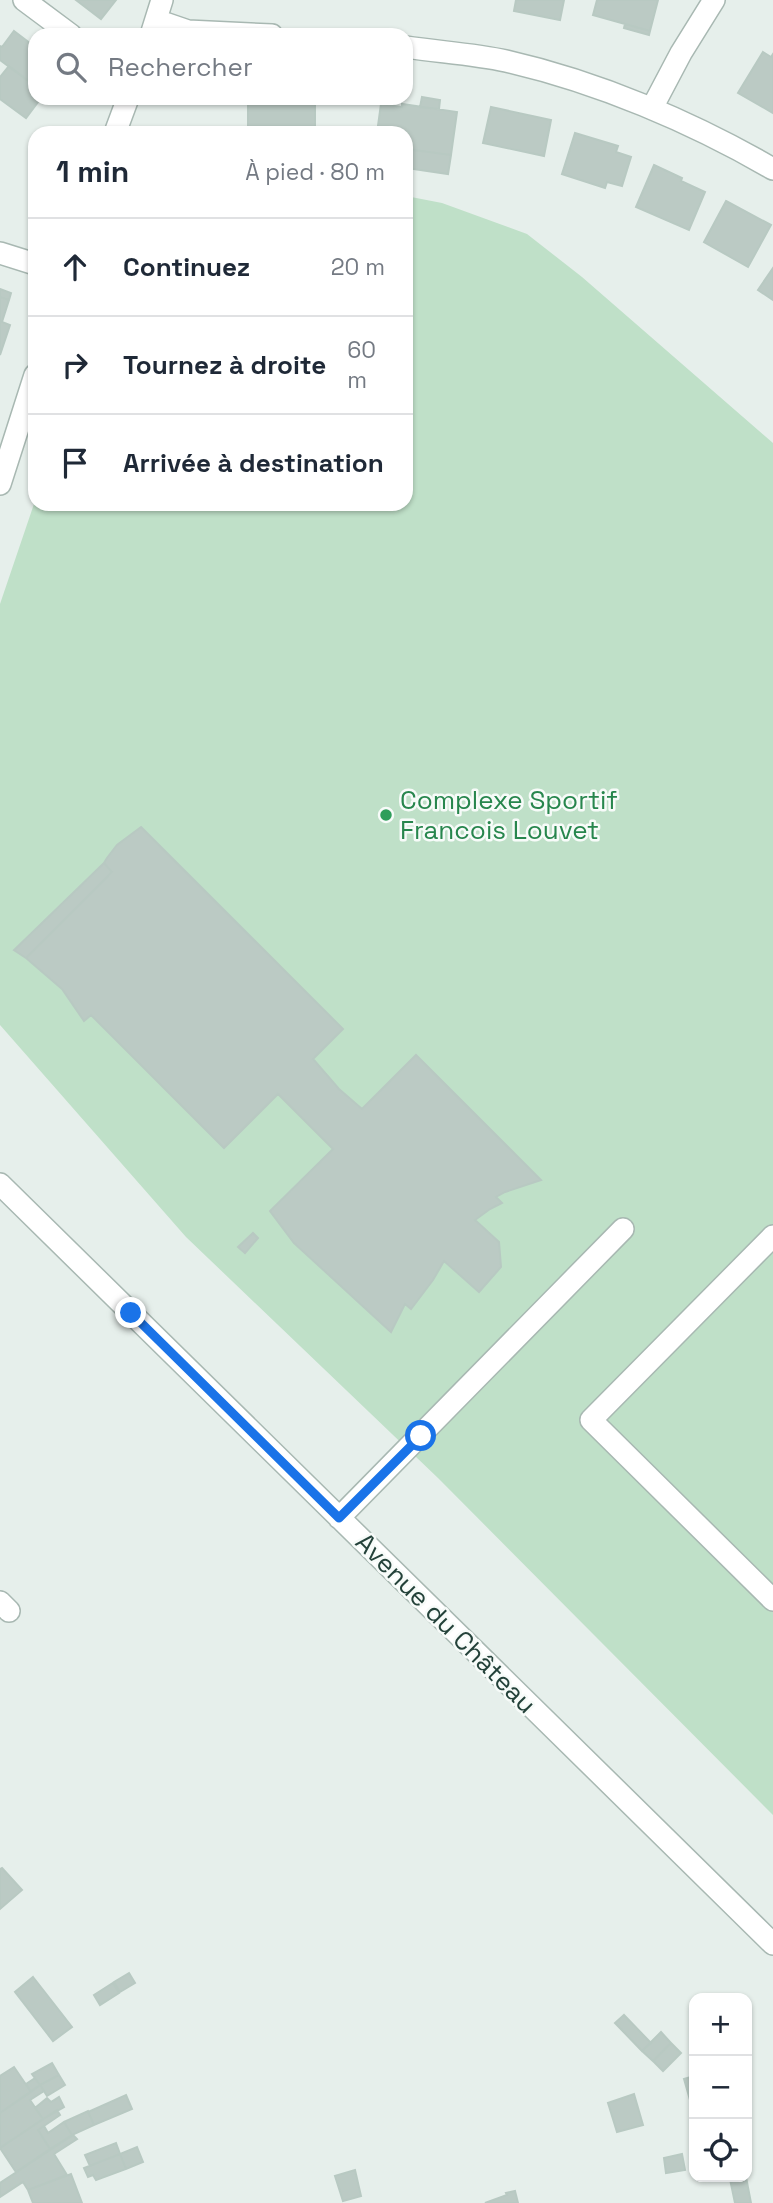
<!DOCTYPE html>
<html lang="fr">
<head>
<meta charset="utf-8">
<style>
	:root { --surface:#fff; --page:#f2f2f3; --text:#1f2937; --muted:#747a83; --line:#e0e1e3 }
	body { margin:0; font-family:"Space Grotesk",sans-serif; background:var(--page); color:var(--text) }
	.controls { position:absolute; right:21px; bottom:21px; display:grid; overflow:hidden; border-radius:14px; box-shadow:0 2px 5px #0004 }
	.controls button { width:63px; height:63px; display:grid; place-items:center; padding:0; border:0; border-bottom:2px solid var(--line); background:var(--surface); color:var(--text); font:35px sans-serif }
	.stop { position:absolute; width:21px; height:21px; margin:-16px; border:5px solid #1a73e8; border-radius:50%; background:#fff }
	.stop.end { background:#1a73e8; border-color:#fff; box-shadow:0 2px 7px #0008 }
	.list { margin:0; padding:0; list-style:none }
	h2 { display:flex; justify-content:space-between; align-items:center; height:91px; margin:0; padding:0 28px; font-size:30px }
	h2 small { font-size:23px; font-weight:400; color:var(--muted) }
	.list li { display:grid; grid-template-columns:46px 1fr auto; gap:21px; align-items:center; box-sizing:border-box; height:98px; padding:0 28px; border-top:2px solid var(--line) }
	.list b { display:block; font-size:26px; white-space:nowrap }
	.list em { font-size:23px; font-style:normal; color:var(--muted) }
	.icon { flex:none; width:38px; height:38px; fill:none; stroke:currentColor; stroke-width:2; stroke-linecap:round; stroke-linejoin:round }
	.map { position:relative; flex:none; width:773px; height:2203px; overflow:hidden }
	.search { position:absolute; background:var(--surface); box-shadow:0 2px 5px #0004; left:28px; top:28px; width:385px; height:77px; display:flex; align-items:center; gap:18px; box-sizing:border-box; padding:0 24px; border-radius:21px; color:var(--muted); font-size:26px }
	.panel { position:absolute; background:var(--surface); box-shadow:0 2px 5px #0004; left:28px; top:126px; width:385px; height:385px; border-radius:21px }
	.map>svg:first-child { display:block }
	.green { fill:#bfe0c8 }
	.building { fill:#bbcac4; stroke:#b8c9c2; stroke-width:2 }
	.lines { fill:none; stroke-linecap:round; stroke-linejoin:round }
	.minor-casing { stroke:#a8b8b2; stroke-width:24 }
	.minor { stroke:#fff; stroke-width:21 }
	.route { stroke:#1a73e8; stroke-width:9 }
	.leisure-dot { fill:#2e9e5b; stroke:#f7fbf9; stroke-width:2.5 }
	.labels { text-anchor:middle; dominant-baseline:central; stroke-width:5; stroke-linejoin:round; paint-order:stroke }
	.leisure-label { font-size:26px; fill:#27864d; stroke:#f7fbf9; text-anchor:start }
	.street-label { font-size:26px; fill:#24423a; stroke:#f7fbf9 }
</style>
</head>
<body>
<div class="map">
<svg width="773" height="2203" viewBox="0 0 773 2203">
	<rect width="100%" height="100%" fill="#e6efeb"/>
	<path class="green" d="M 406,196 L 442,203 L 527,234 L 582,277 L 773,443 L 773,1815 L 438,1478 L 186,1237 L 0,1025 L 0,604 L 35,501 L 35,504 L 406,504 Z"/>
	<path class="building" d="M 76,0 L 116,0 L 101,19 Z
		M 516,0 L 564,0 L 560,20 L 514,11 Z
		M 597,0 L 658,0 L 650,31 L 593,15 Z
		M 625,24 L 650,31 L 649,35 L 624,28 Z
		M 14,31 L 35,47 L 35,86 L 0,60 L 0,46 L 2,47 Z
		M 763,52 L 771,57 L 773,54 L 773,113 L 738,93 Z
		M 9,66 L 35,86 L 35,98 L 41,98 L 26,118 L 0,99 L 0,77 Z
		M 422,97 L 440,100 L 439,109 L 420,107 Z
		M 248,98 L 315,100 L 315,132 L 248,133 Z
		M 381,104 L 402,107 L 402,104 L 457,112 L 451,155 L 406,149 L 406,133 L 377,133 Z
		M 491,107 L 551,120 L 544,156 L 483,143 Z
		M 575,133 L 618,146 L 616,152 L 631,157 L 622,186 L 607,182 L 605,188 L 562,174 Z
		M 406,149 L 451,155 L 448,174 L 406,168 Z
		M 654,165 L 682,178 L 681,181 L 705,192 L 689,230 L 636,207 Z
		M 726,201 L 771,225 L 748,267 L 704,242 Z
		M 773,268 L 773,300 L 758,290 Z
		M 0,289 L 11,293 L 9,300 L 0,297 Z
		M 0,297 L 9,300 L 2,322 L 10,325 L 0,355 Z
		M 141,827 L 343,1029 L 313,1059 L 339,1089 L 362,1109 L 416,1055 L 541,1180 L 505,1192 L 496,1197 L 502,1203 L 490,1209 L 475,1220 L 499,1242 L 501,1267 L 479,1292 L 444,1261 L 433,1280 L 411,1309 L 405,1304 L 391,1332 L 294,1243 L 270,1211 L 333,1149 L 278,1094 L 224,1148 L 91,1015 L 84,1021 L 62,989 L 26,958 L 112,872 L 104,863 L 107,858 L 117,845 Z
		M 104,863 L 112,872 L 26,958 L 14,950 Z
		M 253,1233 L 258,1238 L 245,1253 L 238,1247 Z
		M 2,1868 L 22,1890 L 0,1909 L 0,1869 Z
		M 129,1973 L 135,1983 L 120,1992 L 114,1982 Z
		M 33,1977 L 72,2027 L 53,2041 L 15,1992 Z
		M 113,1983 L 119,1993 L 100,2005 L 94,1995 Z
		M 624,2015 L 651,2043 L 642,2051 L 615,2023 Z
		M 661,2032 L 671,2043 L 653,2061 L 642,2051 Z
		M 671,2043 L 681,2053 L 663,2071 L 653,2061 Z
		M 52,2063 L 59,2075 L 40,2085 L 32,2074 Z
		M 14,2067 L 31,2092 L 0,2113 L 0,2076 Z
		M 59,2075 L 65,2085 L 47,2096 L 40,2085 Z
		M 694,2076 L 694,2114 L 684,2079 Z
		M 35,2078 L 40,2085 L 31,2092 L 26,2084 Z
		M 40,2085 L 44,2091 L 30,2100 L 43,2119 L 0,2148 L 0,2113 Z
		M 634,2094 L 643,2125 L 617,2132 L 608,2103 Z
		M 126,2095 L 132,2109 L 94,2125 L 88,2112 Z
		M 59,2097 L 64,2107 L 43,2119 L 35,2108 L 47,2098 L 51,2102 Z
		M 57,2110 L 60,2115 L 38,2130 L 50,2149 L 16,2172 L 0,2148 Z
		M 88,2111 L 94,2125 L 72,2135 L 64,2122 Z
		M 64,2122 L 72,2135 L 50,2149 L 38,2130 L 44,2126 L 48,2133 Z
		M 73,2135 L 77,2139 L 54,2154 L 67,2175 L 28,2190 L 23,2182 L 0,2197 L 0,2183 Z
		M 116,2143 L 120,2154 L 90,2166 L 85,2155 Z
		M 137,2147 L 143,2162 L 126,2169 L 120,2154 Z
		M 120,2154 L 126,2169 L 96,2180 L 93,2175 L 88,2177 L 84,2168 Z
		M 682,2154 L 685,2170 L 666,2173 L 664,2158 Z
		M 355,2170 L 361,2196 L 343,2201 L 335,2176 Z
		M 71,2174 L 82,2203 L 33,2203 L 28,2190 Z
		M 746,2177 L 751,2203 L 735,2203 L 730,2179 Z
		M 515,2191 L 518,2203 L 485,2203 L 507,2195 L 506,2193 Z"/>
	<g class="lines">
		<defs>
			<path id="minor" d="M 24,0 L 71,35
				M 156,20 L 188,31 L 272,35
				M 151,35 L 162,0
				M 406,47 C 439,52 474,54 506,61 C 598,82 692,122 773,169
				M 652,108 L 681,53 L 714,0
				M 115,133 L 128,98
				M 0,253 L 35,264
				M 0,484 L 35,375
				M 0,1184 L 773,1944
				M 773,1236 L 591,1420 L 773,1600
				M 339,1518 L 623,1229
				M 0,1602 L 9,1611"/>
		</defs>
		<use href="#minor" class="minor-casing"/>
		<use href="#minor" class="minor"/>
	</g>
	<g class="lines">
		<path class="route" d="M 131,1313 L 339,1518 L 421,1436"/>
	</g>
	<circle class="leisure-dot" cx="386" cy="815" r="7"/>
	<g class="labels">
		<g class="leisure-label">
			<text x="400" y="800">Complexe Sportif<tspan x="400" dy="30">Francois Louvet</tspan></text>
		</g>
		<g class="street-label">
			<text transform="translate(446 1623) rotate(45)">Avenue du Château</text>
		</g>
	</g>
</svg>
<div class="controls">
<button>+</button>
<button>−</button>
<button><svg class="icon" aria-label="locate" viewBox="0 0 24 24"><circle cx="12" cy="12" r="6"/><path d="M12 2v4M12 18v4M2 12h4M18 12h4"/></svg></button>
</div>
<div class="stop" style="left:421px;top:1436px"></div>
<div class="stop end" style="left:131px;top:1313px"></div>
<div class="search"><svg class="icon" aria-label="search" viewBox="0 0 24 24"><circle cx="10" cy="10" r="6"/><path d="M15 15l6 6"/></svg>Rechercher</div>
<section class="panel">
<h2>1 min<small>À pied · 80 m</small></h2>
<ul class="list">
<li><svg class="icon" aria-label="ahead" viewBox="0 0 24 24"><path d="M12 20V5M6 11l6-6 6 6"/></svg><div><b>Continuez</b></div><em>20 m</em></li>
<li><svg class="icon" aria-label="right" viewBox="0 0 24 24"><path d="M7 20v-9h11M14 6l5 5-5 5"/></svg><div><b>Tournez à droite</b></div><em>60 m</em></li>
<li><svg class="icon" aria-label="arrive" viewBox="0 0 24 24"><path d="M6 21V4h12l-3 4 3 4H6"/></svg><div><b>Arrivée à destination</b></div></li>
</ul>
</section>
</div>
</body>
</html>
